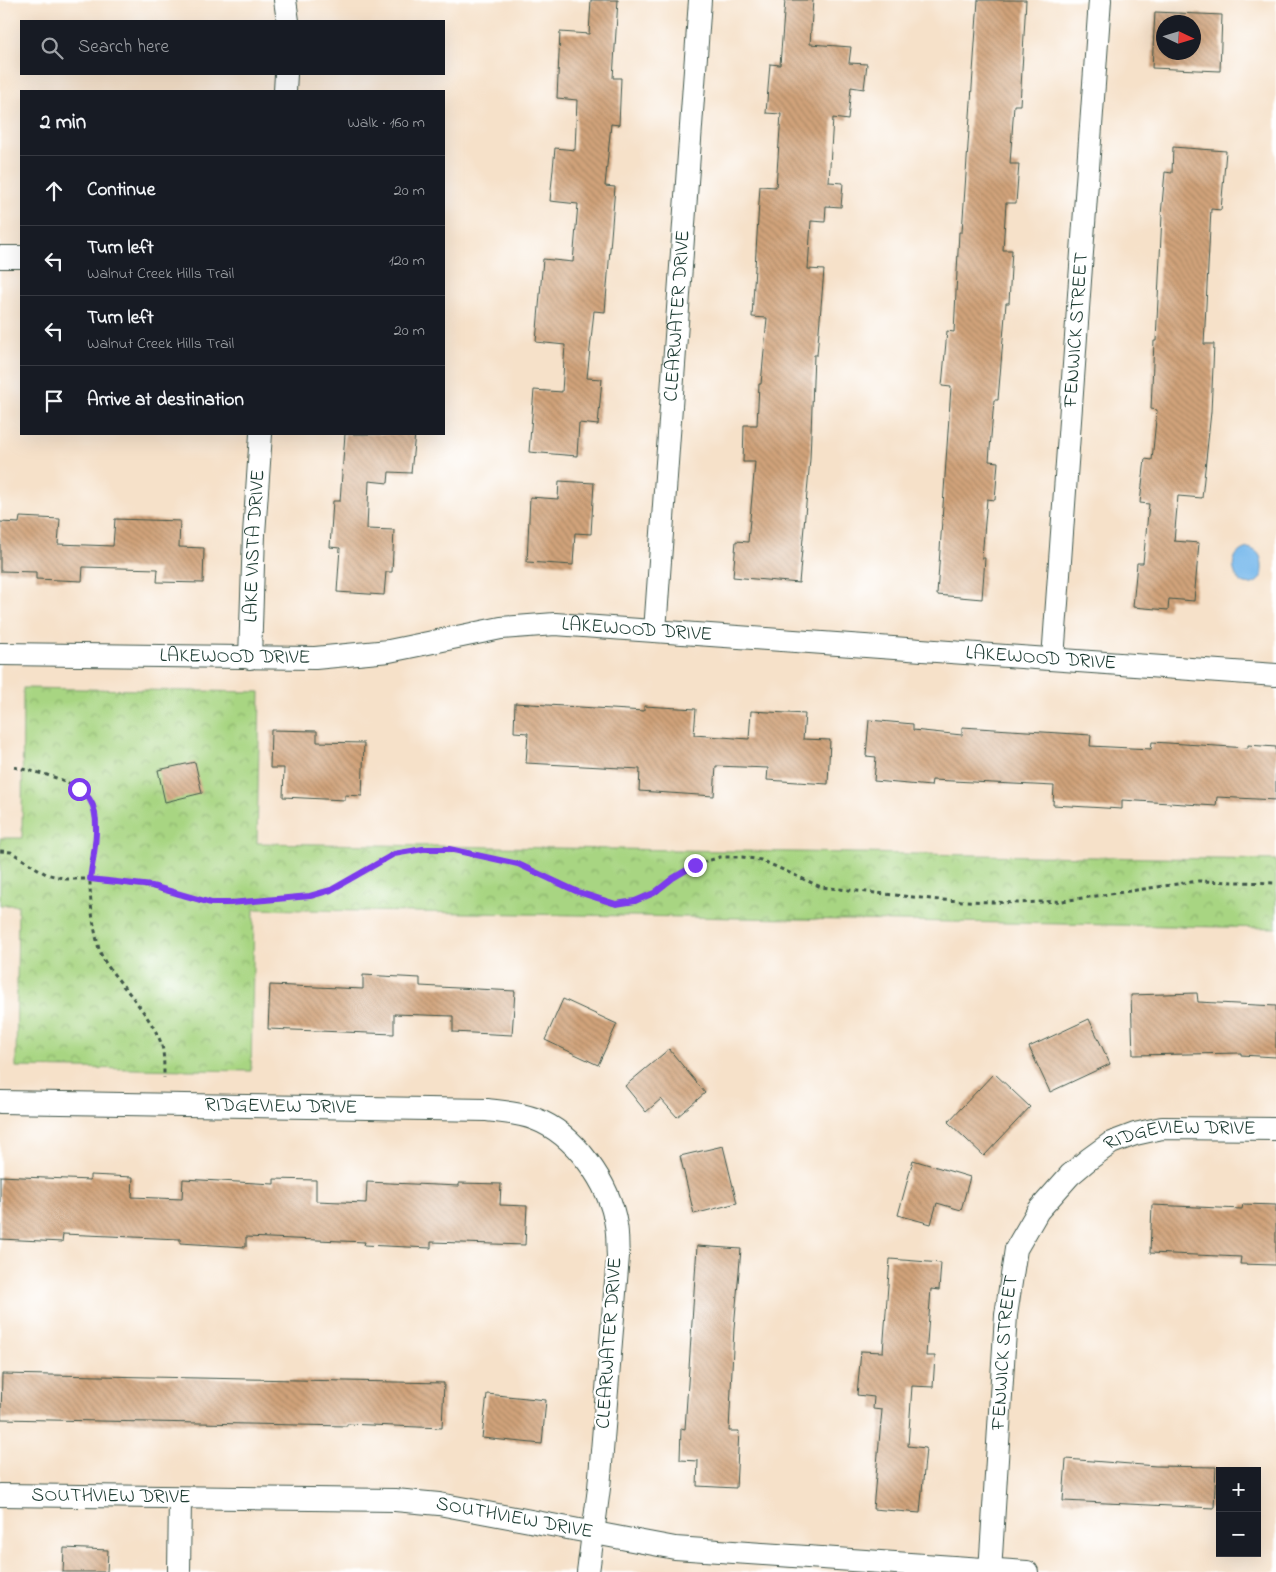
<!DOCTYPE html>
<html lang="en">
<head>
<meta charset="utf-8">
<style>
	:root { --surface:#171b24; --page:#242831; --text:#f1f3f6; --muted:#9ea1a6; --line:#363941 }
	body { margin:0; font-family:"Indie Flower",sans-serif; background:var(--page); color:var(--text) }
	.controls { position:absolute; right:15px; bottom:15px; display:grid; overflow:hidden; border-radius:0px; box-shadow:0 5px 20px #0002 }
	.controls button { width:45px; height:45px; display:grid; place-items:center; padding:0; border:0; border-bottom:1px solid var(--line); background:var(--surface); color:var(--text); font:25px sans-serif }
	.compass { position:absolute; left:1156px; top:15px; width:45px; height:45px; border-radius:50%; background:var(--surface); box-shadow:0 5px 20px #0002; rotate:94deg }
	.stop { position:absolute; width:15px; height:15px; margin:-11px; border:4px solid #7c3aed; border-radius:50%; background:#fff }
	.stop.end { background:#7c3aed; border-color:#fff; box-shadow:0 1px 5px #0008 }
	.list { margin:0; padding:0; list-style:none }
	h2 { display:flex; justify-content:space-between; align-items:center; height:65px; margin:0; padding:0 20px; font-size:21px }
	h2 small { font-size:16px; font-weight:400; color:var(--muted) }
	.list li { display:grid; grid-template-columns:32px 1fr auto; gap:15px; align-items:center; box-sizing:border-box; height:70px; padding:0 20px; border-top:1px solid var(--line) }
	.list b { display:block; font-size:19px; white-space:nowrap }
	.list p { margin:0; font-size:16px; white-space:nowrap; color:var(--muted) }
	.list em { font-size:16px; font-style:normal; color:var(--muted) }
	.icon { flex:none; width:28px; height:28px; fill:none; stroke:currentColor; stroke-width:2; stroke-linecap:round; stroke-linejoin:round }
	.map { position:relative; flex:none; width:1276px; height:1572px; overflow:hidden }
	.search { position:absolute; background:var(--surface); box-shadow:0 5px 20px #0002; left:20px; top:20px; width:425px; height:55px; display:flex; align-items:center; gap:12px; box-sizing:border-box; padding:0 18px; border-radius:0px; color:var(--muted); font-size:19px }
	.panel { position:absolute; background:var(--surface); box-shadow:0 5px 20px #0002; left:20px; top:90px; width:425px; height:345px; border-radius:0px }
	.map>svg:first-child { display:block }
	.park { fill:url(#park-crowns); stroke:#64895b }
	.water { fill:#78b9ec; stroke:#4c7b90 }
	.building { fill:url(#building-back-hatch); fill-rule:evenodd }
	.lines { fill:none; stroke-linecap:round; stroke-linejoin:round }
	.street-casing { stroke:#3f564a; stroke-width:24 }
	.path { stroke:#3f564a; stroke-width:3; stroke-dasharray:4 4; stroke-linecap:butt }
	.street { stroke:#fff; stroke-width:22 }
	.route { stroke:#7c3aed; stroke-width:6 }
	.labels { text-anchor:middle; dominant-baseline:central; stroke-width:4.5; stroke-linejoin:round; paint-order:stroke }
	.street-label { font-size:20px; fill:#1f3d34; stroke:#fff }
</style>
</head>
<body>
<div class="map">
<svg width="1276" height="1572" viewBox="0 0 1276 1572">
	<defs>
		<pattern id="park-crowns" width="20" height="18" patternUnits="userSpaceOnUse" patternTransform="scale(1.25)"><rect width="20" height="18" fill="#a8d582"/><path d="M2 6a3 3 0 1 1 6 0M12 15a3 3 0 1 1 6 0" fill="none" stroke="#88ae6b"/></pattern>
		<pattern id="building-back-hatch" width="6" height="6" patternUnits="userSpaceOnUse" patternTransform="scale(1.25)"><rect width="6" height="6" fill="#d1a37a"/><path d="M-1 5l2 2M0 0l6 6M5-1l2 2" fill="none" stroke="#a98665"/></pattern>
	</defs>
	<rect width="100%" height="100%" fill="#fff"/>
	<filter id="ink" filterUnits="userSpaceOnUse"><feTurbulence type="fractalNoise" baseFrequency=".02" numOctaves="2"/><feDisplacementMap in="SourceGraphic" scale="10" xChannelSelector="R" yChannelSelector="G"/><feConvolveMatrix kernelMatrix="1 2 1 2 8 2 1 2 1" color-interpolation-filters="sRGB"/></filter>
	<filter id="wash" filterUnits="userSpaceOnUse"><feTurbulence type="fractalNoise" baseFrequency=".0096" numOctaves="4" result="noise"/><feDisplacementMap in="SourceGraphic" scale="20" xChannelSelector="R" yChannelSelector="G"/><feGaussianBlur stdDeviation="1.12" result="paint"/><feColorMatrix in="noise" values="0 0 0 0 0 0 0 0 0 0 0 0 0 0 0 0 0 1.4 0 .05"/><feComposite in="paint" operator="in"/></filter>
	<g filter="url(#wash)">
		<rect width="100%" height="100%" fill="#f6e1c9"/>
		<path class="park" d="M 23,688 L 260,692 L 257,843 L 1276,860 L 1276,928 L 254,909 L 251,1071 L 16,1067 L 18,905 L 0,905 L 0,838 L 22,838 Z"/>
		<path class="water" d="M 1248,548 C 1264,552 1262,563 1262,577 C 1240,603 1218,554 1248,548 Z"/>
		<g id="blocks">
			<path class="building" d="M 591,0 L 618,0 L 613,78 L 621,78 L 619,125 L 611,124 L 605,186 L 615,187 L 605,312 L 594,311 L 587,378 L 602,379 L 598,425 L 579,423 L 577,456 L 529,452 L 534,390 L 562,392 L 565,345 L 536,342 L 543,259 L 573,262 L 578,204 L 550,201 L 555,148 L 575,150 L 577,100 L 557,98 L 560,32 L 589,34 Z
				M 785,0 L 813,0 L 810,44 L 851,47 L 849,63 L 867,64 L 864,89 L 851,87 L 848,120 L 833,118 L 829,182 L 843,183 L 841,207 L 826,206 L 825,222 L 811,221 L 808,269 L 824,270 L 817,355 L 814,355 L 810,459 L 799,583 L 733,577 L 736,541 L 748,542 L 755,462 L 743,462 L 744,425 L 757,425 L 759,384 L 761,384 L 767,318 L 752,317 L 760,186 L 776,187 L 781,114 L 766,113 L 770,64 L 780,65 Z
				M 978,0 L 1026,0 L 1020,105 L 1014,105 L 1010,164 L 1019,164 L 1016,203 L 1006,203 L 1003,250 L 1012,250 L 1009,303 L 1006,303 L 998,400 L 994,400 L 989,461 L 998,462 L 995,500 L 987,499 L 982,558 L 985,558 L 982,599 L 937,595 L 951,387 L 942,386 L 947,331 L 954,332 L 959,232 L 962,232 Z
				M 1155,12 L 1222,15 L 1220,71 L 1152,68 ZM 1164,22 L 1194,22 L 1194,52 L 1164,52 Z
				M 1173,147 L 1226,151 L 1221,210 L 1211,209 L 1204,344 L 1214,344 L 1211,412 L 1202,498 L 1178,496 L 1174,541 L 1199,543 L 1194,601 L 1169,599 L 1168,610 L 1133,607 L 1137,563 L 1143,563 L 1149,504 L 1140,503 L 1145,459 L 1152,460 L 1157,410 L 1151,409 L 1154,341 L 1156,341 L 1162,215 L 1161,215 L 1165,172 L 1172,173 Z
				M 345,434 L 415,434 L 411,473 L 389,472 L 388,483 L 369,481 L 367,529 L 394,530 L 392,572 L 386,572 L 384,595 L 337,592 L 340,548 L 330,547 L 333,501 L 340,501 Z
				M 559,481 L 594,483 L 591,534 L 575,533 L 573,565 L 527,562 L 530,497 L 558,499 Z
				M 20,517 L 60,519 L 58,544 L 113,546 L 115,519 L 180,521 L 179,547 L 204,548 L 203,583 L 157,582 L 158,569 L 83,567 L 82,581 L 36,579 L 36,572 L 0,571 L 0,522 L 19,523 Z
				M 515,703 L 644,711 L 644,706 L 696,709 L 694,735 L 749,739 L 751,711 L 805,714 L 803,739 L 830,740 L 828,784 L 767,780 L 768,768 L 716,766 L 714,796 L 639,791 L 640,769 L 526,763 L 528,733 L 514,732 Z
				M 869,720 L 913,724 L 913,730 L 962,735 L 962,727 L 1091,735 L 1090,746 L 1151,749 L 1152,742 L 1248,748 L 1248,745 L 1276,747 L 1276,800 L 1217,797 L 1216,806 L 1122,800 L 1122,809 L 1053,805 L 1054,786 L 932,780 L 931,786 L 874,781 L 876,757 L 866,756 Z
				M 271,730 L 317,731 L 317,742 L 364,743 L 362,796 L 345,795 L 345,800 L 283,797 L 284,768 L 270,768 Z
				M 195,762 L 202,793 L 165,802 L 158,770 Z
				M 363,975 L 420,978 L 420,986 L 515,991 L 512,1035 L 453,1032 L 453,1016 L 394,1014 L 394,1034 L 268,1029 L 270,985 L 363,989 Z
				M 1197,993 L 1198,1002 L 1276,1006 L 1276,1057 L 1241,1055 L 1241,1053 L 1133,1055 L 1131,995 Z
				M 563,999 L 617,1024 L 598,1065 L 545,1040 Z
				M 1089,1019 L 1110,1064 L 1050,1092 L 1029,1047 Z
				M 669,1049 L 705,1093 L 677,1117 L 661,1099 L 646,1112 L 625,1086 Z
				M 994,1073 L 1030,1107 L 984,1156 L 948,1122 Z
				M 723,1146 L 737,1203 L 694,1214 L 680,1156 Z
				M 913,1160 L 970,1177 L 961,1210 L 937,1203 L 931,1224 L 898,1215 Z
				M 90,1175 L 133,1177 L 132,1197 L 182,1199 L 183,1179 L 274,1184 L 274,1179 L 316,1180 L 316,1201 L 366,1203 L 367,1182 L 459,1186 L 459,1183 L 501,1184 L 500,1205 L 527,1206 L 525,1245 L 431,1242 L 431,1248 L 364,1245 L 365,1242 L 246,1237 L 246,1247 L 180,1243 L 180,1239 L 63,1234 L 62,1242 L 0,1239 L 0,1176 L 90,1180 Z
				M 1243,1204 L 1276,1205 L 1276,1265 L 1240,1264 L 1241,1257 L 1150,1253 L 1152,1205 L 1242,1209 Z
				M 697,1246 L 741,1249 L 734,1328 L 729,1431 L 739,1431 L 736,1488 L 697,1486 L 698,1461 L 680,1460 L 681,1428 L 685,1429 Z
				M 890,1259 L 941,1263 L 939,1290 L 931,1289 L 926,1356 L 935,1356 L 933,1387 L 912,1386 L 908,1446 L 926,1448 L 920,1513 L 873,1509 L 882,1410 L 873,1409 L 874,1397 L 857,1395 L 861,1351 L 883,1352 Z
				M 2,1374 L 444,1383 L 442,1428 L 347,1424 L 347,1426 L 1,1419 Z
				M 487,1394 L 546,1400 L 542,1444 L 482,1438 Z
				M 1066,1459 L 1156,1466 L 1216,1467 L 1214,1508 L 1063,1501 Z
				M 64,1548 L 108,1550 L 107,1572 L 63,1572 Z"/>
		</g>
	</g>
	<g filter="url(#ink)">
		<use href="#blocks" fill-opacity="0" stroke="#3f564a" stroke-width="1"/>
		<g class="lines">
			<defs>
				<g id="street">
					<path d="M 285,0 L 288,21"/>
					<path d="M 285,91 L 286,74"/>
					<path d="M 0,257 L 21,257"/>
					<path id="s1" d="M 655,631 L 700,0"/>
					<path id="s2" d="M 0,654 L 315,658 L 389,651 L 501,628 L 555,624 L 1276,675"/>
					<path id="s3" d="M 250,658 L 254,534 L 261,434"/>
					<path id="s4" d="M 1053,659 L 1100,0"/>
					<path id="s5" d="M 0,1102 L 487,1110 C 503,1112 520,1113 535,1119 C 575,1134 610,1184 616,1225 C 618,1235 617,1246 618,1256 L 599,1488 L 588,1572"/>
					<path id="s6" d="M 0,1495 L 395,1500 L 439,1504 L 675,1548 L 1027,1572"/>
					<path d="M 179,1572 L 180,1498"/>
					<path id="s7" d="M 990,1572 L 1006,1315 L 1016,1249 L 1038,1211 L 1070,1175 L 1089,1159 L 1111,1143 L 1135,1134 L 1162,1128 L 1276,1129"/>
				</g>
			</defs>
			<use href="#street" class="street-casing"/>
			<path class="path" d="M 14,767 C 38,773 73,778 90,799 C 104,818 90,860 90,881 C 90,903 93,924 98,945 C 101,961 115,975 124,987 C 136,1001 161,1033 163,1051 C 164,1060 164,1069 164,1078
				M 0,851 L 11,852 L 46,874 L 66,879 L 90,879 L 152,887 L 211,903 L 230,903 L 310,896 L 331,890 L 394,854 L 423,849 L 449,849 L 518,864 L 578,892 L 616,904 L 635,901 L 655,893 L 673,878 L 695,865 L 720,857 L 742,857 L 761,860 L 821,887 L 940,900 L 1018,903 L 1062,901 L 1198,881 L 1276,883"/>
			<use href="#street" class="street"/>
		</g>
	</g>
	<g class="lines" filter="url(#ink)">
		<path class="route" d="M 79,789 C 82,792 88,796 90,800 C 102,818 93,859 90,879 L 152,886 L 211,903 L 230,903 L 310,896 L 331,890 L 394,854 L 423,849 L 449,849 L 518,864 L 578,892 L 616,904 L 635,901 L 654,893 L 673,878 L 695,865"/>
	</g>
	<g class="labels">
		<g class="street-label">
			<text stroke="none"><textPath href="#s1" startOffset="316">CLEARWATER DRIVE</textPath></text>
			<text stroke="none"><textPath href="#s4" startOffset="330">FENWICK STREET</textPath></text>
			<text stroke="none"><textPath href="#s3" startOffset="112">LAKE VISTA DRIVE</textPath></text>
			<text stroke="none"><textPath href="#s2" startOffset="640">LAKEWOOD DRIVE</textPath></text>
			<text stroke="none"><textPath href="#s2" startOffset="235">LAKEWOOD DRIVE</textPath></text>
			<text stroke="none"><textPath href="#s2" startOffset="1045">LAKEWOOD DRIVE</textPath></text>
			<text stroke="none"><textPath href="#s5" startOffset="281">RIDGEVIEW DRIVE</textPath></text>
			<text stroke="none"><textPath href="#s7" startOffset="539">RIDGEVIEW DRIVE</textPath></text>
			<text transform="translate(610 1343) rotate(-86)">CLEARWATER DRIVE</text>
			<text stroke="none"><textPath href="#s7" startOffset="220">FENWICK STREET</textPath></text>
			<text stroke="none"><textPath href="#s6" startOffset="111">SOUTHVIEW DRIVE</textPath></text>
			<text stroke="none"><textPath href="#s6" startOffset="516">SOUTHVIEW DRIVE</textPath></text>
		</g>
	</g>
</svg>
<div class="controls">
<button>+</button>
<button>−</button>
</div>
<svg class="compass" viewBox="-18 -18 36 36"><path d="M0-13l5 13h-10z" fill="#e53935"/><path d="M0 13l5-13h-10z" fill="#9ea1a6"/></svg>
<div class="stop" style="left:79px;top:789px"></div>
<div class="stop end" style="left:695px;top:865px"></div>
<div class="search"><svg class="icon" aria-label="search" viewBox="0 0 24 24"><circle cx="10" cy="10" r="6"/><path d="M15 15l6 6"/></svg>Search here</div>
<section class="panel">
<h2>2 min<small>Walk · 160 m</small></h2>
<ul class="list">
<li><svg class="icon" aria-label="ahead" viewBox="0 0 24 24"><path d="M12 20V5M6 11l6-6 6 6"/></svg><div><b>Continue</b></div><em>20 m</em></li>
<li><svg class="icon" aria-label="left" viewBox="0 0 24 24"><path d="M17 20v-9H6M10 6l-5 5 5 5"/></svg><div><b>Turn left</b><p>Walnut Creek Hills Trail</p></div><em>120 m</em></li>
<li><svg class="icon" aria-label="left" viewBox="0 0 24 24"><path d="M17 20v-9H6M10 6l-5 5 5 5"/></svg><div><b>Turn left</b><p>Walnut Creek Hills Trail</p></div><em>20 m</em></li>
<li><svg class="icon" aria-label="arrive" viewBox="0 0 24 24"><path d="M6 21V4h12l-3 4 3 4H6"/></svg><div><b>Arrive at destination</b></div></li>
</ul>
</section>
</div>
</body>
</html>
